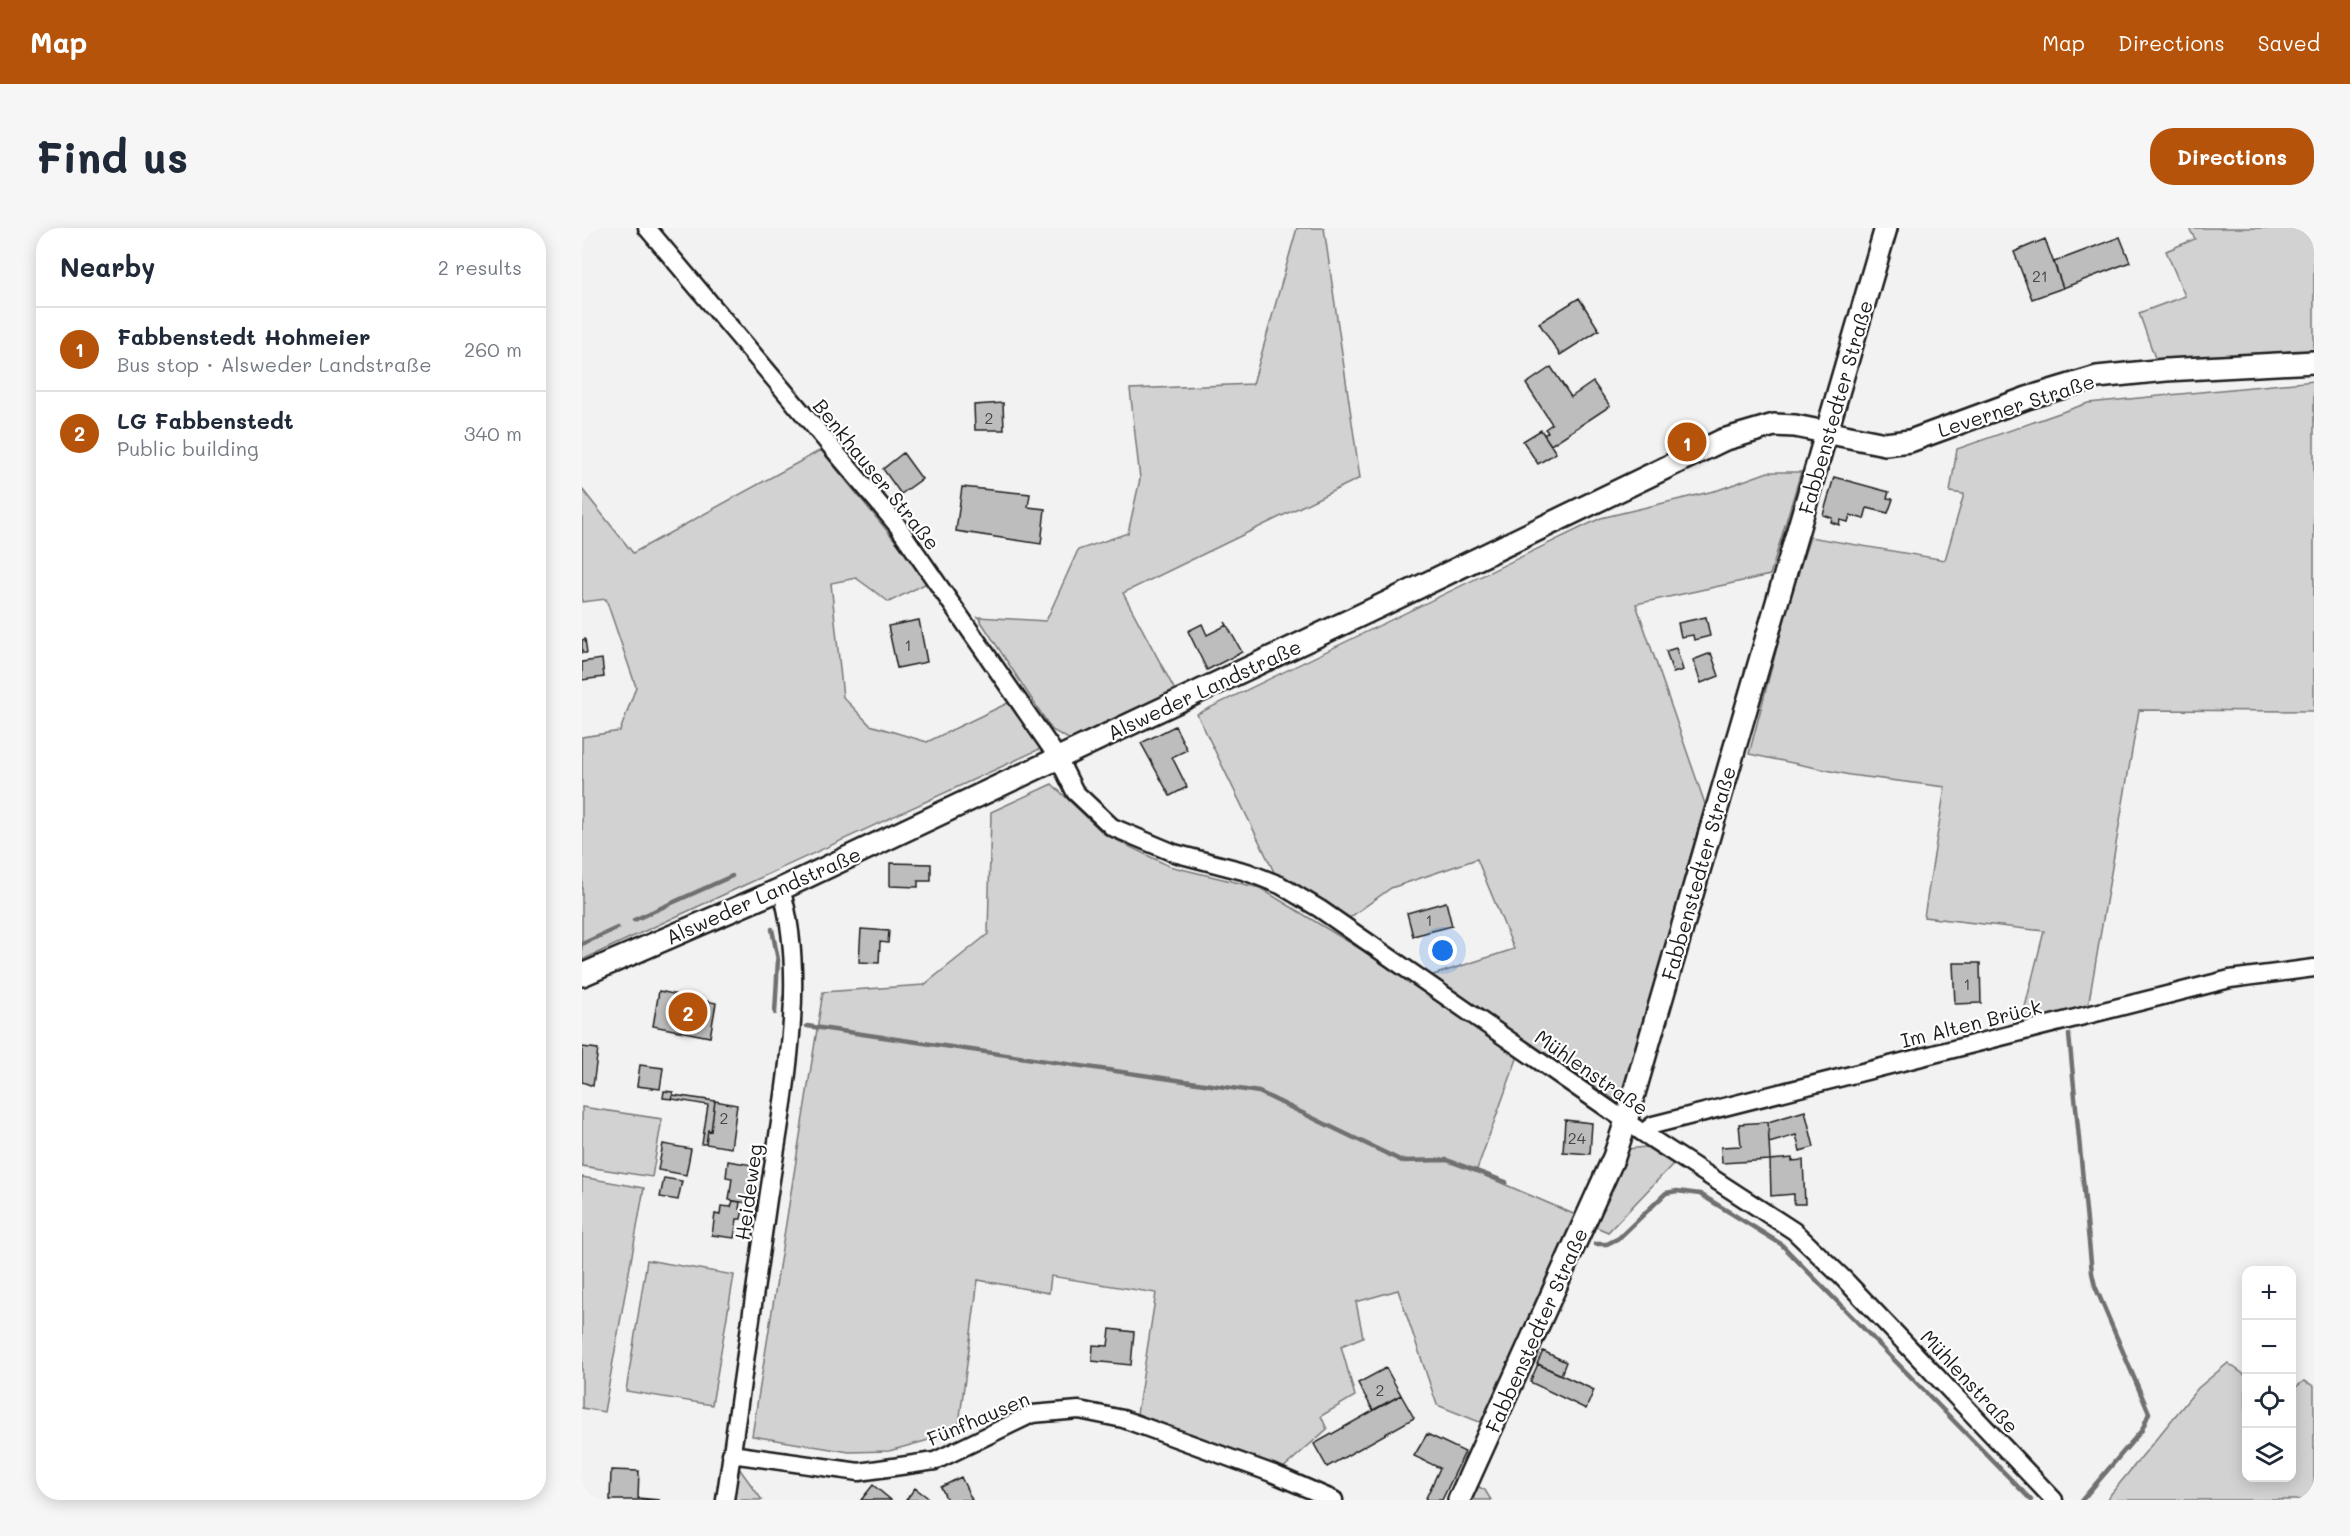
<!DOCTYPE html>
<html lang="en">
<head>
<meta charset="utf-8">
<style>
	:root { --surface:#fff; --page:#f6f6f7; --text:#1f2937; --muted:#747a83; --line:#e0e1e3; --accent:#b45309 }
	body { margin:0; font-family:Mali,sans-serif; background:var(--page); color:var(--text) }
	.controls { position:absolute; right:18px; bottom:18px; display:grid; overflow:hidden; border-radius:12px; box-shadow:0 3px 15px #0003 }
	.controls button { width:54px; height:54px; display:grid; place-items:center; padding:0; border:0; border-bottom:2px solid var(--line); background:var(--surface); color:var(--text); font:30px sans-serif }
	.you { position:absolute; left:861px; top:723px; width:21px; height:21px; margin:-15px; border:4px solid #fff; border-radius:50%; background:#1a73e8; box-shadow:0 0 0 9px #1a73e833 }
	.badge { display:grid; place-items:center; width:39px; height:39px; border-radius:50%; background:var(--accent); color:#fff; font-size:20px; font-weight:700 }
	.pin { position:absolute; translate:-50% -50%; border:3px solid #fff; box-shadow:0 2px 6px #0006 }
	.list { margin:0; padding:0; list-style:none }
	h2 { display:flex; justify-content:space-between; align-items:center; height:78px; margin:0; padding:0 24px; font-size:26px }
	h2 small { font-size:20px; font-weight:400; color:var(--muted) }
	.list li { display:grid; grid-template-columns:39px 1fr auto; gap:18px; align-items:center; box-sizing:border-box; height:84px; padding:0 24px; border-top:2px solid var(--line) }
	.list b { display:block; font-size:22px; white-space:nowrap }
	.list p { margin:0; font-size:20px; white-space:nowrap; color:var(--muted) }
	.list em { font-size:20px; font-style:normal; color:var(--muted) }
	.icon { flex:none; width:33px; height:33px; fill:none; stroke:currentColor; stroke-width:2; stroke-linecap:round; stroke-linejoin:round }
	.map { position:relative; flex:none; width:1732px; height:1272px; overflow:hidden; border-radius:24px }
	header { display:flex; align-items:center; gap:36px; box-sizing:border-box; height:84px; padding:0 30px; background:var(--accent); color:#fff }
	header strong { font-size:28px }
	nav { display:flex; gap:33px; margin-inline-start:auto; font-size:21px }
	.intro { display:flex; align-items:center; justify-content:space-between; box-sizing:border-box; height:144px; padding:0 36px }
	h1 { margin:0; font-size:42px }
	.button { padding:15px 27px; border-radius:24px; background:var(--accent); color:#fff; font-size:21px; font-weight:700 }
	main { display:flex; gap:36px; padding:0 36px }
	aside { flex:1; background:var(--surface); border-radius:24px; box-shadow:0 3px 15px #0003 }
	.map>svg:first-child { display:block }
	.green { fill:#d2d2d2; stroke:#777; stroke-width:1.5 }
	.lines { fill:none; stroke-linecap:round; stroke-linejoin:round }
	.stream { stroke:#707070; stroke-width:4.5 }
	.building { fill:#bdbdbd; stroke:#1c1c1c; stroke-width:1.5 }
	.minor-casing { stroke:#1c1c1c; stroke-width:21 }
	.tertiary-casing { stroke:#1c1c1c; stroke-width:26 }
	.minor { stroke:#fff; stroke-width:16 }
	.tertiary { stroke:#fff; stroke-width:21 }
	.labels { text-anchor:middle; dominant-baseline:central; stroke-width:4.5; stroke-linejoin:round; paint-order:stroke }
	.number-label { font-size:16px; fill:#444 }
	.street-label { font-size:20px; fill:#1c1c1c; stroke:#fff }
</style>
</head>
<body>
<header>
<strong>Map</strong>
<nav><a>Map</a><a>Directions</a><a>Saved</a></nav>
</header>
<div class="intro"><h1>Find us</h1><a class="button">Directions</a></div>
<main>
<aside>
<h2>Nearby<small>2 results</small></h2>
<ul class="list">
<li><span class="badge">1</span><div><b>Fabbenstedt Hohmeier</b><p>Bus stop · Alsweder Landstraße</p></div><em>260 m</em></li>
<li><span class="badge">2</span><div><b>LG Fabbenstedt</b><p>Public building</p></div><em>340 m</em></li>
</ul>
</aside>
<div class="map">
<svg width="1732" height="1272" viewBox="0 0 1732 1272">
	<rect width="100%" height="100%" fill="#f2f2f2"/>
	<filter id="ink" filterUnits="userSpaceOnUse"><feTurbulence type="fractalNoise" baseFrequency=".0167" numOctaves="2"/><feDisplacementMap in="SourceGraphic" scale="12" xChannelSelector="R" yChannelSelector="G"/><feConvolveMatrix kernelMatrix="1 2 1 2 8 2 1 2 1" color-interpolation-filters="sRGB"/></filter>
	<g filter="url(#ink)">
		<path class="green" d="M 715,0 L 742,0 L 778,250 L 541,365 L 596,468 L 492,514 L 470,502 L 396,389 L 464,393 L 496,322 L 546,305 L 558,251 L 548,161 L 671,156 Z
			M 1607,0 L 1732,0 L 1732,124 L 1574,133 L 1557,85 L 1603,68 L 1584,23 L 1613,11 Z
			M 1732,153 L 1732,483 L 1557,482 L 1506,779 L 1439,795 L 1462,703 L 1342,689 L 1363,559 L 1268,547 L 1167,526 L 1208,370 L 1228,309 L 1363,332 L 1382,266 L 1368,264 L 1375,221 L 1506,175 Z
			M 239,222 L 347,354 L 307,374 L 274,350 L 249,355 L 261,469 L 288,497 L 345,514 L 430,473 L 460,520 L 0,732 L 0,509 L 38,503 L 54,459 L 24,371 L 0,374 L 0,261 L 51,325 Z
			M 1186,244 L 1219,244 L 1188,347 L 1054,376 L 1123,576 L 1039,876 L 848,748 L 932,721 L 895,631 L 809,660 L 767,690 L 692,644 L 615,486 L 1019,290 L 1136,262 Z
			M 470,556 L 522,606 L 587,638 L 678,660 L 780,722 L 936,828 L 894,944 L 996,988 L 900,1195 L 855,1177 L 816,1062 L 774,1074 L 781,1109 L 759,1118 L 773,1168 L 739,1188 L 745,1201 L 698,1243 L 555,1186 L 574,1065 L 469,1048 L 467,1065 L 396,1052 L 376,1204 L 307,1223 L 267,1224 L 170,1208 L 241,764 L 342,757 L 406,706 L 409,584 Z
			M 0,879 L 80,891 L 70,949 L 0,938 Z
			M 1064,919 L 1091,936 L 1026,1004 L 1012,998 L 1045,921 Z
			M 0,949 L 62,960 L 22,1184 L 0,1180 Z
			M 65,1032 L 152,1047 L 130,1177 L 44,1163 Z
			M 1646,1135 L 1664,1148 L 1664,1250 L 1710,1250 L 1710,1162 L 1722,1153 L 1732,1158 L 1732,1272 L 1524,1272 L 1616,1160 Z
			M 154,1236 L 180,1272 L 149,1272 Z
			M 893,1257 L 903,1262 L 909,1272 L 887,1272 Z"/>
		<g class="lines">
			<path class="stream" d="M 52,692 L 150,648
				M 190,701 L 196,732 L 193,785
				M 0,716 L 35,700
				M 225,798 L 677,864 L 820,933 L 865,932 L 924,954
				M 1487,807 L 1510,1045 L 1513,1058 L 1567,1185 L 1560,1202 L 1500,1272
				M 1013,1016 L 1025,1016 L 1037,1010 L 1084,965 L 1095,963 L 1118,966 L 1199,1016 L 1449,1272"/>
		</g>
		<path class="building" d="M 1538,9 L 1548,34 L 1481,60 L 1472,34 Z
			M 1463,11 L 1481,60 L 1450,71 L 1432,24 Z
			M 997,70 L 1017,102 L 978,127 L 957,95 Z
			M 969,139 L 989,169 L 1011,154 L 1028,178 L 969,217 L 962,207 L 966,204 L 963,201 L 970,196 L 944,156 Z
			M 421,175 L 422,202 L 393,202 L 392,177 Z
			M 959,202 L 974,225 L 956,236 L 941,213 Z
			M 321,225 L 340,251 L 319,266 L 301,241 Z
			M 1252,249 L 1307,264 L 1305,270 L 1311,271 L 1306,285 L 1285,280 L 1282,291 L 1268,287 L 1266,294 L 1258,292 L 1257,297 L 1249,294 L 1250,290 L 1241,287 Z
			M 380,259 L 448,266 L 446,279 L 463,281 L 459,316 L 374,303 Z
			M 1124,389 L 1128,408 L 1112,412 L 1111,407 L 1099,409 L 1096,395 Z
			M 337,392 L 345,434 L 315,440 L 306,398 Z
			M 643,394 L 660,424 L 625,442 L 606,403 L 620,396 L 625,407 L 645,397 Z
			M 3,411 L 5,425 L 0,425 L 0,412 Z
			M 1094,420 L 1101,442 L 1091,445 L 1084,423 Z
			M 1129,425 L 1137,448 L 1119,455 L 1111,432 Z
			M 20,431 L 22,449 L 0,452 L 0,434 Z
			M 593,498 L 605,522 L 590,529 L 605,559 L 588,568 L 559,515 Z
			M 308,635 L 349,636 L 349,653 L 336,653 L 336,659 L 308,658 Z
			M 864,674 L 870,698 L 831,708 L 825,685 Z
			M 279,701 L 307,703 L 306,715 L 298,714 L 297,735 L 277,734 Z
			M 1371,735 L 1398,735 L 1399,775 L 1373,776 Z
			M 77,763 L 134,775 L 128,809 L 71,798 Z
			M 0,819 L 16,821 L 11,858 L 0,854 Z
			M 58,837 L 81,840 L 78,861 L 55,858 Z
			M 82,863 L 91,864 L 90,871 L 81,870 Z
			M 91,867 L 133,873 L 129,903 L 126,902 L 124,916 L 120,916 L 126,877 L 90,871 Z
			M 133,873 L 155,877 L 149,920 L 124,916 L 126,902 L 129,903 Z
			M 1223,883 L 1232,919 L 1218,923 L 1214,907 L 1187,915 L 1186,894 Z
			M 983,892 L 1010,895 L 1008,926 L 981,924 Z
			M 1186,894 L 1188,932 L 1140,935 L 1139,919 L 1159,918 L 1157,896 Z
			M 81,916 L 109,921 L 104,947 L 76,942 Z
			M 1210,930 L 1210,933 L 1221,932 L 1223,976 L 1212,976 L 1212,966 L 1189,968 L 1188,932 Z
			M 146,933 L 171,937 L 165,975 L 147,972 L 150,950 L 144,949 Z
			M 82,950 L 100,953 L 96,972 L 78,969 Z
			M 151,973 L 158,974 L 157,981 L 161,981 L 159,991 L 155,991 L 152,1010 L 130,1007 L 133,986 L 138,987 L 139,978 L 149,979 Z
			M 528,1101 L 552,1104 L 549,1137 L 510,1133 L 511,1117 L 526,1118 Z
			M 961,1123 L 984,1134 L 979,1147 L 955,1136 Z
			M 956,1136 L 1012,1162 L 1004,1181 L 948,1154 Z
			M 804,1140 L 819,1167 L 791,1182 L 776,1155 Z
			M 819,1167 L 832,1190 L 745,1239 L 732,1216 Z
			M 845,1206 L 883,1224 L 860,1272 L 843,1272 L 858,1240 L 832,1228 Z
			M 29,1242 L 57,1243 L 56,1270 L 78,1272 L 28,1272 Z
			M 379,1249 L 390,1272 L 365,1272 L 359,1259 Z
			M 291,1257 L 309,1272 L 279,1272 Z
			M 333,1260 L 349,1272 L 324,1272 Z"/>
		<g class="lines">
			<defs>
				<path id="minor" d="M 65,0 L 315,297 L 476,530 L 493,564 L 530,599 L 592,625 L 665,644 L 698,657 L 738,681 L 1061,905 L 1212,1003 L 1261,1050 L 1472,1272
					M 1061,905 L 1071,897 L 1648,751 L 1732,740
					M 149,1226 L 277,1244 L 353,1233 L 450,1186 L 497,1182 L 541,1191 L 692,1246 L 752,1272
					M 143,1272 C 158,1172 172,1072 186,971 C 200,878 227,752 199,661"/>
				<path id="tertiary" d="M 0,747 L 199,661 L 798,378 L 1141,212 L 1192,197 L 1213,198 L 1303,216 L 1328,213 L 1445,170 L 1515,149 L 1584,142 L 1732,134
					M 877,1272 L 1032,929 L 1044,893 L 1304,0"/>
			</defs>
			<use href="#minor" class="minor-casing"/>
			<use href="#tertiary" class="tertiary-casing"/>
			<use href="#minor" class="minor"/>
			<use href="#tertiary" class="tertiary"/>
		</g>
	</g>
	<g class="labels">
		<g class="number-label">
			<text x="1458" y="47">21</text>
			<text x="407" y="189">2</text>
			<text x="326" y="416">1</text>
			<text x="847" y="691">1</text>
			<text x="1385" y="755">1</text>
			<text x="142" y="889">2</text>
			<text x="995" y="909">24</text>
			<text x="798" y="1161">2</text>
		</g>
		<g class="street-label">
			<text transform="translate(1434 177) rotate(-18)">Leverner Straße</text>
			<text transform="translate(1253 179) rotate(-74)">Fabbenstedter Straße</text>
			<text transform="translate(295 246) rotate(51)">Benkhauser Straße</text>
			<text transform="translate(622 461) rotate(-25)">Alsweder Landstraße</text>
			<text transform="translate(1116 645) rotate(-74)">Fabbenstedter Straße</text>
			<text transform="translate(181 667) rotate(-24)">Alsweder Landstraße</text>
			<text transform="translate(1389 795) rotate(-14)">Im Alten Brück</text>
			<text transform="translate(1010 844) rotate(35)">Mühlenstraße</text>
			<text transform="translate(166 964) rotate(-82)">Heideweg</text>
			<text transform="translate(954 1102) rotate(-66)">Fabbenstedter Straße</text>
			<text transform="translate(1388 1153) rotate(47)">Mühlenstraße</text>
			<text transform="translate(396 1190) rotate(-23)">Fünfhausen</text>
		</g>
	</g>
</svg>
<div class="controls">
<button>+</button>
<button>−</button>
<button><svg class="icon" aria-label="locate" viewBox="0 0 24 24"><circle cx="12" cy="12" r="6"/><path d="M12 2v4M12 18v4M2 12h4M18 12h4"/></svg></button>
<button><svg class="icon" aria-label="layers" viewBox="0 0 24 24"><path d="M12 4l9 5-9 5-9-5zM3 14l9 5 9-5"/></svg></button>
</div>
<div class="you"></div>
<div class="pin badge" style="left:1105px;top:214px">1</div>
<div class="pin badge" style="left:106px;top:784px">2</div>
</div>
</main>
</body>
</html>
